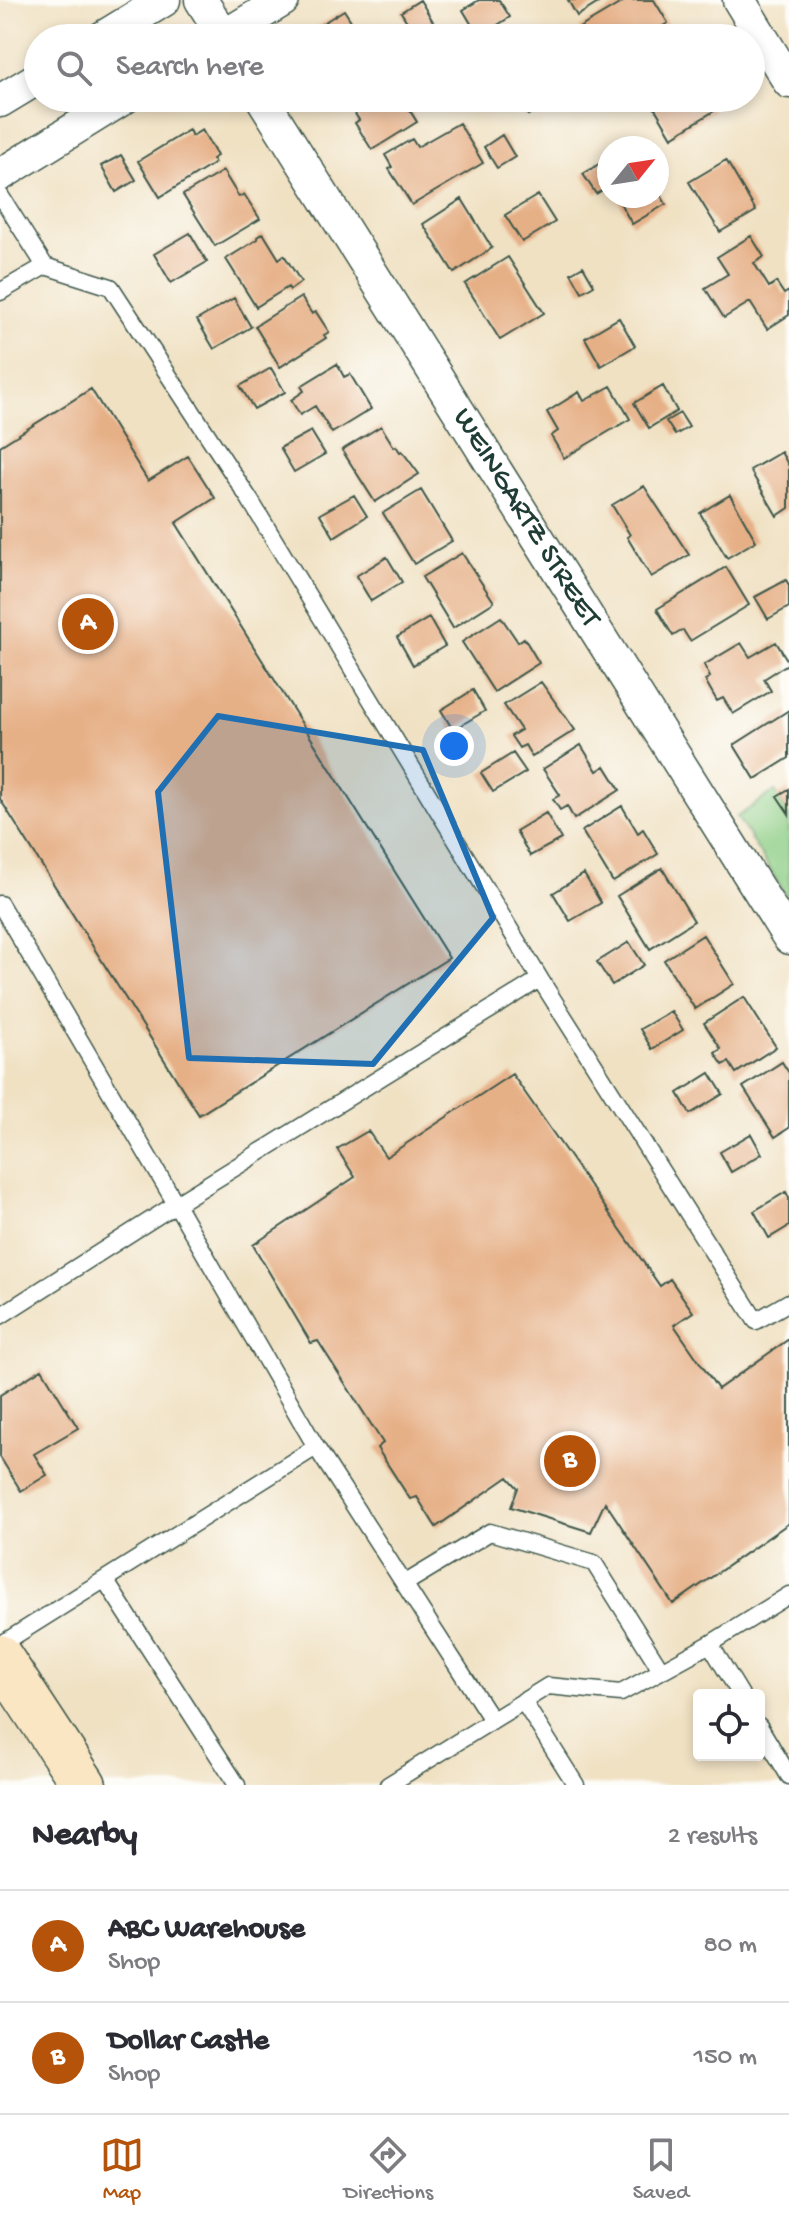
<!DOCTYPE html>
<html lang="en">
<head>
<meta charset="utf-8">
<style>
	:root { --surface:#fff; --page:#f2f2f3; --text:#2b2b33; --muted:#7c7c81; --line:#e1e1e2; --accent:#b45309 }
	body { margin:0; font-family:"Gochi Hand",sans-serif; background:var(--page); color:var(--text) }
	.controls { position:absolute; right:24px; bottom:24px; display:grid; overflow:hidden; border-radius:8px; box-shadow:0 4px 12px #0003 }
	.controls button { width:72px; height:72px; display:grid; place-items:center; padding:0; border:0; border-bottom:2px solid var(--line); background:var(--surface); color:var(--text); font:40px sans-serif }
	.compass { position:absolute; left:597px; top:136px; width:72px; height:72px; border-radius:50%; background:var(--surface); box-shadow:0 4px 12px #0003; rotate:60deg }
	.you { position:absolute; left:454px; top:746px; width:28px; height:28px; margin:-20px; border:6px solid #fff; border-radius:50%; background:#1a73e8; box-shadow:0 0 0 12px #1a73e833 }
	.badge { display:grid; place-items:center; width:52px; height:52px; border-radius:50%; background:var(--accent); color:#fff; font-size:26px; font-weight:700 }
	.pin { position:absolute; translate:-50% -50%; border:4px solid #fff; box-shadow:0 2px 8px #0006 }
	.list { margin:0; padding:0; list-style:none }
	h2 { display:flex; justify-content:space-between; align-items:center; height:104px; margin:0; padding:0 32px; font-size:34px }
	h2 small { font-size:26px; font-weight:400; color:var(--muted) }
	.list li { display:grid; grid-template-columns:52px 1fr auto; gap:24px; align-items:center; box-sizing:border-box; height:112px; padding:0 32px; border-top:2px solid var(--line) }
	.list b { display:block; font-size:30px; white-space:nowrap }
	.list p { margin:0; font-size:26px; white-space:nowrap; color:var(--muted) }
	.list em { font-size:26px; font-style:normal; color:var(--muted) }
	.icon { flex:none; width:44px; height:44px; fill:none; stroke:currentColor; stroke-width:2; stroke-linecap:round; stroke-linejoin:round }
	.map { position:relative; flex:none; width:789px; height:1785px; overflow:hidden }
	.search { position:absolute; background:var(--surface); box-shadow:0 4px 12px #0003; left:24px; right:24px; top:24px; height:88px; display:flex; align-items:center; gap:20px; box-sizing:border-box; padding:0 28px; border-radius:44px; color:var(--muted); font-size:30px }
	.sheet { height:328px; background:var(--surface) }
	nav { display:flex; justify-content:space-around; align-items:center; box-sizing:border-box; height:112px; border-top:2px solid var(--line); background:var(--surface); font-size:22px; color:var(--muted) }
	nav a { display:grid; justify-items:center; gap:4px }
	nav .on { color:var(--accent) }
	.map>svg:first-child { display:block }
	.green { fill:#8ece86; stroke:#56865d; stroke-width:2 }
	.building { fill:#e6b087 }
	.lines { fill:none; stroke-linecap:round; stroke-linejoin:round }
	.lane-casing { stroke:#3e5649; stroke-width:19 }
	.street-casing { stroke:#3e5649; stroke-width:35 }
	.secondary-casing { stroke:#3e5649; stroke-width:47 }
	.lane { stroke:#fff; stroke-width:16 }
	.street { stroke:#fff; stroke-width:32 }
	.secondary { stroke:#fbe6c4; stroke-width:44 }
	.marked { fill:#1f6fb2; fill-opacity:0.2; stroke:#1f6fb2; stroke-width:6; stroke-linejoin:round }
	.labels { text-anchor:middle; dominant-baseline:central; stroke-width:6; stroke-linejoin:round; paint-order:stroke }
	.street-label { font-size:30px; fill:#1f3d34; stroke:#fdfcf7 }
</style>
</head>
<body>
<div class="map">
<svg width="789" height="1785" viewBox="0 0 789 1785">
	<rect width="100%" height="100%" fill="#fdfcf7"/>
	<filter id="ink" filterUnits="userSpaceOnUse"><feTurbulence type="fractalNoise" baseFrequency=".0125" numOctaves="2"/><feDisplacementMap in="SourceGraphic" scale="16" xChannelSelector="R" yChannelSelector="G"/><feConvolveMatrix kernelMatrix="1 2 1 2 8 2 1 2 1" color-interpolation-filters="sRGB"/></filter>
	<filter id="wash" filterUnits="userSpaceOnUse"><feTurbulence type="fractalNoise" baseFrequency=".006" numOctaves="4" result="noise"/><feDisplacementMap in="SourceGraphic" scale="32" xChannelSelector="R" yChannelSelector="G"/><feGaussianBlur stdDeviation="1.8" result="paint"/><feColorMatrix in="noise" values="0 0 0 0 0 0 0 0 0 0 0 0 0 0 0 0 0 1.4 0 .05"/><feComposite in="paint" operator="in"/></filter>
	<g filter="url(#wash)">
		<rect width="100%" height="100%" fill="#f0e1c3"/>
		<path class="green" d="M 775,791 L 789,817 L 789,900 L 737,817 Z"/>
		<g id="blocks">
			<path class="building" d="M 420,0 L 437,28 L 417,38 L 401,12 Z
				M 479,0 L 499,0 L 510,17 L 479,37 L 463,10 Z
				M 568,0 L 603,0 L 577,16 Z
				M 626,0 L 654,0 L 668,23 L 642,38 L 585,38 L 579,28 Z
				M 344,10 L 362,38 L 299,38 Z
				M 345,98 L 402,98 L 417,122 L 372,150 L 355,123 L 359,120 Z
				M 516,98 L 552,98 L 528,115 Z
				M 665,98 L 706,98 L 714,111 L 672,137 L 653,105 Z
				M 459,123 L 483,163 L 412,205 L 389,169 L 392,167 L 385,155 L 412,139 L 417,147 Z
				M 189,130 L 192,136 L 202,130 L 217,156 L 212,159 L 215,163 L 160,197 L 138,161 Z
				M 502,135 L 515,157 L 497,168 L 484,147 Z
				M 121,155 L 136,180 L 116,192 L 101,166 Z
				M 607,159 L 609,186 L 596,194 L 583,174 Z
				M 726,160 L 756,211 L 720,232 L 689,182 Z
				M 223,171 L 239,197 L 244,194 L 260,219 L 215,246 L 183,195 Z
				M 657,189 L 666,204 L 632,224 L 616,196 L 657,196 Z
				M 538,195 L 555,222 L 522,242 L 505,215 Z
				M 462,199 L 492,248 L 454,273 L 423,224 Z
				M 190,233 L 207,262 L 171,283 L 154,254 Z
				M 263,233 L 279,259 L 284,255 L 301,282 L 290,290 L 288,287 L 256,307 L 226,259 L 258,239 L 257,237 Z
				M 751,236 L 764,257 L 754,263 L 769,287 L 776,282 L 784,294 L 789,291 L 789,315 L 767,329 L 750,302 L 724,318 L 705,288 L 728,274 L 717,257 Z
				M 508,257 L 544,313 L 500,340 L 465,284 Z
				M 583,266 L 594,285 L 582,292 L 571,273 Z
				M 301,297 L 312,314 L 316,312 L 329,332 L 324,335 L 326,338 L 280,367 L 255,326 Z
				M 234,298 L 251,327 L 214,349 L 197,320 Z
				M 619,318 L 635,346 L 601,366 L 585,338 Z
				M 337,364 L 344,377 L 350,374 L 371,409 L 332,433 L 315,406 L 300,415 L 291,400 L 304,391 L 301,386 Z
				M 271,368 L 285,392 L 254,409 L 240,386 Z
				M 611,386 L 630,419 L 564,458 L 551,436 L 558,431 L 547,412 L 579,392 L 584,401 Z
				M 663,386 L 677,411 L 649,428 L 634,403 Z
				M 91,389 L 148,481 L 188,456 L 215,498 L 176,523 L 449,958 L 199,1115 L 0,799 L 0,446 Z
				M 680,413 L 689,427 L 675,435 L 666,421 Z
				M 381,426 L 394,447 L 396,446 L 400,452 L 402,451 L 419,474 L 375,502 L 342,450 Z
				M 311,431 L 325,454 L 294,472 L 280,448 Z
				M 781,452 L 789,466 L 789,508 L 777,516 L 750,470 Z
				M 644,486 L 689,555 L 651,577 L 627,537 L 630,535 L 612,505 Z
				M 421,490 L 452,541 L 414,564 L 383,513 Z
				M 354,495 L 367,516 L 334,537 L 320,514 Z
				M 730,495 L 756,541 L 727,558 L 700,513 Z
				M 462,553 L 494,602 L 453,628 L 422,577 Z
				M 387,557 L 402,582 L 371,601 L 356,576 Z
				M 726,567 L 749,605 L 690,641 L 683,630 L 673,636 L 657,609 Z
				M 786,580 L 789,585 L 789,607 L 768,619 L 755,597 Z
				M 501,617 L 518,642 L 524,638 L 539,663 L 494,692 L 462,642 Z
				M 429,618 L 445,646 L 413,665 L 397,637 Z
				M 776,642 L 789,663 L 764,679 L 771,691 L 733,714 L 723,698 L 717,701 L 705,680 L 710,677 L 704,665 L 741,643 L 750,657 Z
				M 541,682 L 575,730 L 532,757 L 525,745 L 519,748 L 511,736 L 521,730 L 504,705 Z
				M 473,690 L 485,711 L 453,730 L 441,710 Z
				M 789,710 L 789,758 L 755,779 L 734,745 Z
				M 581,745 L 597,771 L 605,766 L 620,790 L 574,819 L 567,806 L 560,810 L 553,799 L 560,795 L 543,769 Z
				M 513,753 L 526,772 L 493,792 L 481,773 Z
				M 789,789 L 789,814 L 777,796 Z
				M 622,806 L 638,833 L 643,829 L 658,854 L 613,882 L 582,831 Z
				M 546,813 L 561,839 L 530,856 L 516,831 Z
				M 662,868 L 694,921 L 650,949 L 617,896 Z
				M 584,874 L 601,903 L 570,921 L 553,893 Z
				M 703,935 L 734,984 L 695,1009 L 664,960 Z
				M 629,942 L 644,965 L 612,985 L 597,962 Z
				M 744,997 L 776,1047 L 736,1073 L 729,1062 L 723,1065 L 715,1053 L 721,1049 L 704,1023 Z
				M 671,1011 L 683,1030 L 652,1049 L 640,1029 Z
				M 782,1062 L 789,1073 L 789,1128 L 775,1137 L 743,1087 Z
				M 710,1073 L 723,1094 L 690,1114 L 678,1093 Z
				M 512,1074 L 660,1286 L 670,1279 L 693,1312 L 674,1325 L 718,1389 L 789,1339 L 789,1523 L 673,1604 L 605,1502 L 591,1532 L 511,1507 L 518,1488 L 508,1477 L 436,1527 L 417,1497 L 410,1499 L 377,1448 L 383,1443 L 318,1341 L 311,1343 L 253,1245 L 355,1177 L 337,1149 L 368,1131 L 386,1157 Z
				M 751,1134 L 762,1154 L 731,1172 L 720,1152 Z
				M 786,1192 L 789,1198 L 789,1226 L 769,1238 L 754,1211 Z
				M 42,1369 L 78,1428 L 34,1454 L 47,1475 L 21,1491 L 0,1457 L 0,1395 Z"/>
		</g>
	</g>
	<g filter="url(#ink)">
		<use href="#blocks" fill-opacity="0" stroke="#3e5649" stroke-width="2"/>
		<g class="lines">
			<defs>
				<path id="lane" d="M 0,195 L 45,266
					M 0,292 L 45,266 L 111,287 L 250,500 L 540,979
					M 0,904 L 176,1204 L 540,979 L 756,1321 L 789,1302
					M 0,1316 L 176,1204 L 316,1447 L 0,1645
					M 316,1447 L 492,1720
					M 105,1580 L 237,1785
					M 404,1584 L 490,1532 L 594,1563 L 661,1670
					M 710,1644 L 789,1595
					M 523,1701 L 576,1785
					M 759,1726 L 789,1776
					M 388,1785 L 548,1686 L 621,1693 L 710,1644 L 741,1695"/>
				<g id="street">
					<path d="M 201,0 L 225,38"/>
					<path d="M 739,0 L 789,82"/>
					<path d="M 102,38 L 164,0"/>
					<path d="M 221,38 L 283,0"/>
					<path id="s1" d="M 262,98 L 789,938"/>
					<path d="M 0,101 L 38,78"/>
					<path d="M 0,175 L 124,98"/>
				</g>
				<path id="secondary" d="M 0,1657 L 84,1785"/>
			</defs>
			<use href="#lane" class="lane-casing"/>
			<use href="#street" class="street-casing"/>
			<use href="#secondary" class="secondary-casing"/>
			<use href="#lane" class="lane"/>
			<use href="#street" class="street"/>
			<use href="#secondary" class="secondary"/>
		</g>
	</g>
	<path class="marked" d="M 218,716 L 423,750 L 493,918 L 373,1064 L 189,1058 L 158,792 Z"/>
	<g class="labels">
		<g class="street-label">
			<text stroke="none"><textPath href="#s1" startOffset="496">WEINGARTZ STREET</textPath></text>
		</g>
	</g>
</svg>
<div class="controls">
<button><svg class="icon" aria-label="locate" viewBox="0 0 24 24"><circle cx="12" cy="12" r="6"/><path d="M12 2v4M12 18v4M2 12h4M18 12h4"/></svg></button>
</div>
<svg class="compass" viewBox="-18 -18 36 36"><path d="M0-13l5 13h-10z" fill="#e53935"/><path d="M0 13l5-13h-10z" fill="#7c7c81"/></svg>
<div class="you"></div>
<div class="pin badge" style="left:88px;top:624px">A</div>
<div class="pin badge" style="left:570px;top:1461px">B</div>
<div class="search"><svg class="icon" aria-label="search" viewBox="0 0 24 24"><circle cx="10" cy="10" r="6"/><path d="M15 15l6 6"/></svg>Search here</div>
</div>
<section class="sheet">
<h2>Nearby<small>2 results</small></h2>
<ul class="list">
<li><span class="badge">A</span><div><b>ABC Warehouse</b><p>Shop</p></div><em>80 m</em></li>
<li><span class="badge">B</span><div><b>Dollar Castle</b><p>Shop</p></div><em>150 m</em></li>
</ul>
</section>
<nav>
<a class="on"><svg class="icon" aria-label="map" viewBox="0 0 24 24"><path d="M3 6l6-2 6 2 6-2v14l-6 2-6-2-6 2zM9 4v14M15 6v14"/></svg>Map</a>
<a><svg class="icon" aria-label="directions" viewBox="0 0 24 24"><path d="M12 3l9 9-9 9-9-9zM9 14v-3h6M13 9l2 2-2 2"/></svg>Directions</a>
<a><svg class="icon" aria-label="saved" viewBox="0 0 24 24"><path d="M7 4h10v16l-5-4-5 4z"/></svg>Saved</a>
</nav>
</body>
</html>
